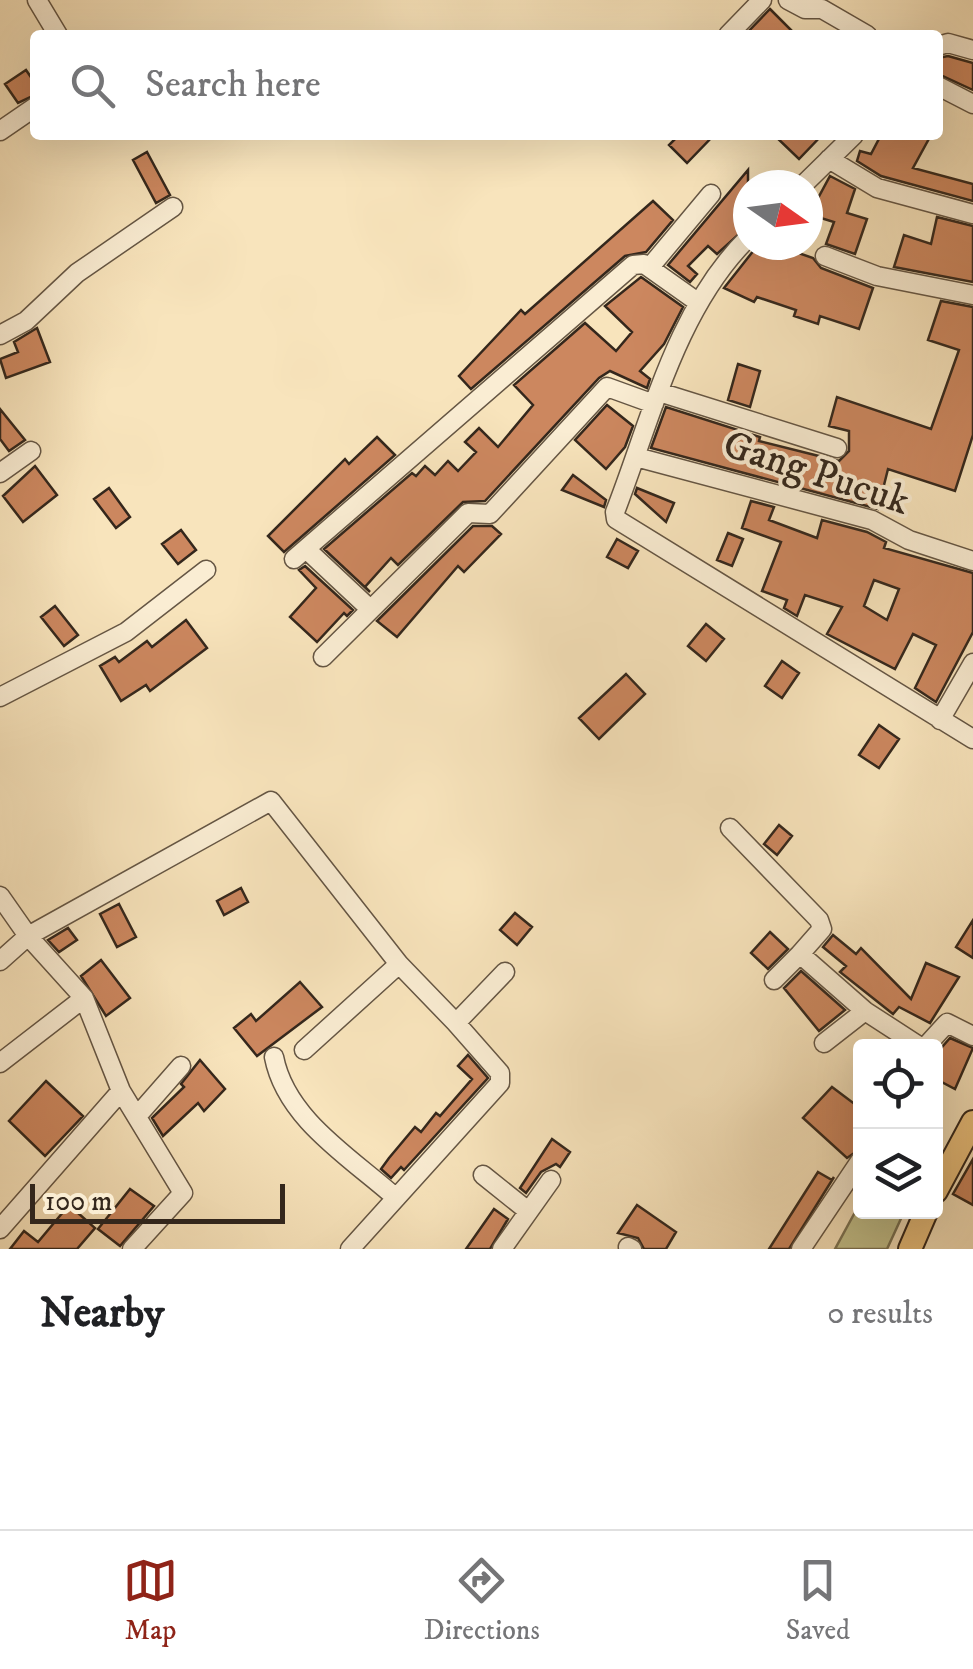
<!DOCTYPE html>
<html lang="en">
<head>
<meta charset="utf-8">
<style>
	:root { --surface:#fff; --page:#f2f2f2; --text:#202124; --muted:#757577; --line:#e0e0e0; --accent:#8f2418 }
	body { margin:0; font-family:"IM FELL DW Pica",serif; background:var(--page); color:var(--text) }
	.controls { position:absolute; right:30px; bottom:30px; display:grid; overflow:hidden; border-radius:10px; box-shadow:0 10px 40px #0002 }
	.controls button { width:90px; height:90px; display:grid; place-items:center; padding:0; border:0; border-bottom:2px solid var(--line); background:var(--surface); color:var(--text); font:50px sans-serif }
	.compass { position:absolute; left:733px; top:170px; width:90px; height:90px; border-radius:50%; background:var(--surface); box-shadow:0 10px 40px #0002; rotate:104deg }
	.scale { position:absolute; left:30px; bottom:25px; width:255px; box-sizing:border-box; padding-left:10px; border:5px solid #34271c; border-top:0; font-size:28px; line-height:35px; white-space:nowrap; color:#34271c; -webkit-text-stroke:8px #faedd3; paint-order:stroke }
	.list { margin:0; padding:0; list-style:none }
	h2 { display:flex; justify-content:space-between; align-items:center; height:130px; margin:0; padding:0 40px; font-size:42px }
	h2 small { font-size:32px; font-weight:400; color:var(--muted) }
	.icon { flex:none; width:55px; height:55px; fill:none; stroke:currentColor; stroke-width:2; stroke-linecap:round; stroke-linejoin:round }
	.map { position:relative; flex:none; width:973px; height:1249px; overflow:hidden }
	.search { position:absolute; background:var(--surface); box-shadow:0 10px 40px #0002; left:30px; right:30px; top:30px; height:110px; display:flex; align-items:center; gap:25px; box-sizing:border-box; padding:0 35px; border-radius:10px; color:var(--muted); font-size:38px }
	.sheet { height:280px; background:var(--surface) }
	nav { display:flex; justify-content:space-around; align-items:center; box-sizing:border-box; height:140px; border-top:2px solid var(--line); background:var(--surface); font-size:28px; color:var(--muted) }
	nav a { display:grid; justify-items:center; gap:5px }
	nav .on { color:var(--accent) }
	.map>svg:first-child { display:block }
	.green { fill:#c4c28c; stroke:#7c7454; stroke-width:2.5 }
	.building { fill:#cc875f; stroke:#34271c; stroke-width:2.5; fill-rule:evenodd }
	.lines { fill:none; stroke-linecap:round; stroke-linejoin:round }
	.minor-casing { stroke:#655644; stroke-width:21 }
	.major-casing { stroke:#34271c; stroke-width:26 }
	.minor { stroke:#faedd3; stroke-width:18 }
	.major { stroke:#ecc27e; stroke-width:22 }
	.labels { text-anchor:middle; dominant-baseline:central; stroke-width:8; stroke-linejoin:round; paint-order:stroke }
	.street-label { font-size:40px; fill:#34271c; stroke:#faedd3 }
</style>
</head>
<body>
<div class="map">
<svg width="973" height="1249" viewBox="0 0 973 1249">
	<rect width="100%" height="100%" fill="#f8e4bc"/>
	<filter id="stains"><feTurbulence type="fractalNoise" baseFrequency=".002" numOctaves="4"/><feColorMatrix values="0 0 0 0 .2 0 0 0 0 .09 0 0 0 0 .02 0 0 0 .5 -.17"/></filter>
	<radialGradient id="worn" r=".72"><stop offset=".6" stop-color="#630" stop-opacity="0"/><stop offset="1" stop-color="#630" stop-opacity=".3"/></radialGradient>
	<path class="green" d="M 860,1203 L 860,1212 L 904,1212 L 887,1249 L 835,1249 Z"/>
	<path class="building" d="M 770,9 L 796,35 L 745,35 Z
		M 948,56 L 973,63 L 973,90 L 938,74 L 938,58 Z
		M 26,70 L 35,83 L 35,95 L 18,103 L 5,84 Z
		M 679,135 L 714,135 L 687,163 L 669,145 Z
		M 774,135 L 822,135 L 799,159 Z
		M 881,135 L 931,135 L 913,168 L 973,184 L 973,201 L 881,176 L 857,161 L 860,151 L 871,154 Z
		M 147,152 L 170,195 L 156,203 L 133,160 Z
		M 748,170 L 748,226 L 717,254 L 708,246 L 688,266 L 697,274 L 690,282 L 668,265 Z
		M 830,176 L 855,189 L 847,213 L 867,219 L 855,254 L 826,244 L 834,222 L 808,214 L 808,197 L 817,200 Z
		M 653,201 L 673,220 L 646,252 L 625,256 L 471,389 L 459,376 L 521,310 L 525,314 Z
		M 937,217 L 973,226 L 973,282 L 894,267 L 904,235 L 931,244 Z
		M 758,245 L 775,245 L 813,258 L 821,268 L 873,288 L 859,329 L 820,316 L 818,324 L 794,316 L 796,310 L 757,297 L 754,302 L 724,288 Z
		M 641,277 L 683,307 L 664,344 L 640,371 L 650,379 L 647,388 L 610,371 L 599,378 L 485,501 L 463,502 L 398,565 L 391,558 L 365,587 L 370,592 L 324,549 L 412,473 L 416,476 L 425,466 L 435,475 L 448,461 L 458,471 L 476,452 L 465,442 L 479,428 L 498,447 L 533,405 L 514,385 L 585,323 L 616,351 L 632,332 L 605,306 Z
		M 941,301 L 973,307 L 973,435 L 955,491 L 888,469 L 878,509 L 651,448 L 666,407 L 760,437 L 759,441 L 839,461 L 849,451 L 849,431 L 829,426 L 837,397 L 931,429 L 959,350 L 928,340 Z
		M 37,328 L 50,362 L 6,378 L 0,359 L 18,352 L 14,342 Z
		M 738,364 L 760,371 L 750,407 L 728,400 Z
		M 607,405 L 633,426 L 625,447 L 606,469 L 575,440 Z
		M 0,409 L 25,440 L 9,451 L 0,439 Z
		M 377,437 L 395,455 L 284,552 L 268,536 L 345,459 L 349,464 Z
		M 35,466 L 57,495 L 23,522 L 3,496 Z
		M 573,475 L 606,500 L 604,507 L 562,490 Z
		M 109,488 L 130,517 L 116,528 L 94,499 Z
		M 637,488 L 674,503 L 666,522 L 635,494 Z
		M 751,501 L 774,507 L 769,520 L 817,538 L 822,520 L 867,532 L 886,542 L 884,548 L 973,573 L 973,632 L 936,702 L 915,688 L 936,645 L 913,634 L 895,669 L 827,634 L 842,607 L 805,595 L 797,616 L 784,608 L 787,600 L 762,591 L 781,542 L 742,528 ZM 874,580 L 899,589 L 887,620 L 864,606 Z
		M 473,526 L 492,526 L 501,534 L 464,572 L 458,566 L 397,637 L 377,621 Z
		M 181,530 L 196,550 L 178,564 L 162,544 Z
		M 728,533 L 743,539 L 732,566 L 717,560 Z
		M 617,539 L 638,551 L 628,568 L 607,557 Z
		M 305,566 L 353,610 L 347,616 L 344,613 L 317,642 L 290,617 L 316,588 L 299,570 Z
		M 55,606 L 78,635 L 64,646 L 41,617 Z
		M 186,620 L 207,648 L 150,691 L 146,685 L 121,701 L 100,666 L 115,657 L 119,662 L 147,641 L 152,647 Z
		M 706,624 L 724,639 L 706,661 L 688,646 Z
		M 782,661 L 799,673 L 782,698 L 765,686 Z
		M 626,674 L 645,694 L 599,739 L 579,718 Z
		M 879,725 L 899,739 L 879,768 L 859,755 Z
		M 779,825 L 792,836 L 777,855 L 764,844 Z
		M 241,888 L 248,902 L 224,915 L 217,901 Z
		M 119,904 L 136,937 L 117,947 L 100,914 Z
		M 515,913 L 532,927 L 517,945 L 500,930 Z
		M 973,920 L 973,958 L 956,947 Z
		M 68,928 L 77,940 L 59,952 L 48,940 Z
		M 770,932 L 788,949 L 768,969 L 751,953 Z
		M 833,935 L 856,954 L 861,948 L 911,999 L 926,963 L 959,977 L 930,1023 L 899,1007 L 893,1014 L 840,972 L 846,966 L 823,947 Z
		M 101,960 L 130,998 L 106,1016 L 81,976 Z
		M 801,971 L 845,1010 L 819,1031 L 784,988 Z
		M 300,982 L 322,1007 L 257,1056 L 234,1028 L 251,1014 L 256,1021 Z
		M 950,1038 L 973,1048 L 955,1089 L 936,1079 L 936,1054 Z
		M 468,1055 L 488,1078 L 404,1170 L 401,1167 L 391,1178 L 381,1169 L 389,1158 L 415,1127 L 421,1132 L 436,1113 L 440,1116 L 472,1079 L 458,1066 Z
		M 200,1060 L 225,1089 L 204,1111 L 198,1103 L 163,1136 L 152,1118 L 184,1087 L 181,1084 Z
		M 46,1081 L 83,1116 L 45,1156 L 9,1121 Z
		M 832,1087 L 860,1108 L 860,1149 L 847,1158 L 803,1118 Z
		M 552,1139 L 570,1152 L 560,1167 L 556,1164 L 541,1172 L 526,1193 L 520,1188 Z
		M 973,1159 L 973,1205 L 953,1194 Z
		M 818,1172 L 832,1180 L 834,1177 L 789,1249 L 769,1249 Z
		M 130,1189 L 154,1206 L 120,1246 L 98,1229 Z
		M 69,1205 L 95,1228 L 77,1249 L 10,1249 L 24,1231 L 38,1242 Z
		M 637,1205 L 676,1232 L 666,1249 L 644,1249 L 638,1238 L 618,1233 Z
		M 494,1209 L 508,1219 L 490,1249 L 466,1249 Z"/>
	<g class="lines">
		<defs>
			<path id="minor" d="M 37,0 L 58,35
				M 788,0 L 805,9 L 822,9 L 867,35
				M 728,35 L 762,0
				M 938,46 L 948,43 L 973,50
				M 938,86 L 973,104
				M 0,131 L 35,107
				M 829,159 L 877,188 L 973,214
				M 803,185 L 854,135
				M 748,238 C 676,309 651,420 615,512 L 616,519 L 973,739
				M 825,256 L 877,276 L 973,295
				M 650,267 L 711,194
				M 0,335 L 26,321 L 77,273 L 173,207
				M 659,392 L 837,448
				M 636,457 L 872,520 L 909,540 L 973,561
				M 0,473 L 31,451
				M 306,549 L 370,609
				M 294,559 L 633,265 L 644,264 L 699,303
				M 323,657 L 468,513 L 490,514 L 607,387 L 654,404
				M 0,697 L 126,632 L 206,570
				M 940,720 L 973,663
				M 730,828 L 819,920 L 822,929 L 800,954 L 865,1011 L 919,1046
				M 0,896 L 28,936 L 84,998 L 121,1091 L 183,1193 L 132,1249
				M 0,961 L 28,936 L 271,801 L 399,964 L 456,1023 L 505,972
				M 774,980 L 800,954
				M 824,1043 L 865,1011
				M 926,1046 L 947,1023 L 973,1036
				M 304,1050 L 399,964
				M 274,1057 C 286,1119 350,1157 395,1197
				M 0,1063 L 84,998
				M 138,1115 L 181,1066
				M 483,1175 L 528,1211
				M 0,1229 L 121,1091
				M 628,1247 L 632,1249
				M 350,1249 L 500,1083 L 500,1073 L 456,1023
				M 502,1249 L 551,1180
				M 801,1249 L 860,1161"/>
			<path id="major" d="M 936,1191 L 973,1122
				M 910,1249 L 926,1212"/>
		</defs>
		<use href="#minor" class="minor-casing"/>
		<use href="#major" class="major-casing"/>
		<use href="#minor" class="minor"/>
		<use href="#major" class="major"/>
	</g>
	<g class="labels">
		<g class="street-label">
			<text transform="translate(816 474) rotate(18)">Gang Pucuk</text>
		</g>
	</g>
	<rect width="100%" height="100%" filter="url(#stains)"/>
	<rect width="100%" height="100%" fill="url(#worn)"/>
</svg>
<div class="controls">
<button><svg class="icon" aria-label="locate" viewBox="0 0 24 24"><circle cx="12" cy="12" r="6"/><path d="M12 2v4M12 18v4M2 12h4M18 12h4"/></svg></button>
<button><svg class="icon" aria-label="layers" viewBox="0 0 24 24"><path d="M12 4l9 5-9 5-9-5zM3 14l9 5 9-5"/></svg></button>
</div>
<svg class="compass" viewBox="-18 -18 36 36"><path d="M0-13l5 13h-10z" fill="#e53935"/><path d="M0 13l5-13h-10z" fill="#757577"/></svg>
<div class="scale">100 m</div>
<div class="search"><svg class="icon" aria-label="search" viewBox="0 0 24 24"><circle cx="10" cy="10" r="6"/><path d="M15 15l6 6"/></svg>Search here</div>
</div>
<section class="sheet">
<h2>Nearby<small>0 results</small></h2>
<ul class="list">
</ul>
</section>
<nav>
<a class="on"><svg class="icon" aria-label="map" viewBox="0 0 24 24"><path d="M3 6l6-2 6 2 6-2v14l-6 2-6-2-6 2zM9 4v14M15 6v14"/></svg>Map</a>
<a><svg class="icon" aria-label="directions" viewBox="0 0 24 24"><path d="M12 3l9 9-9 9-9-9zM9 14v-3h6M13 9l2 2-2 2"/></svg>Directions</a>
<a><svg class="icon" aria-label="saved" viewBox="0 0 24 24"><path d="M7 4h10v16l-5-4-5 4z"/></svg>Saved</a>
</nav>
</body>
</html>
